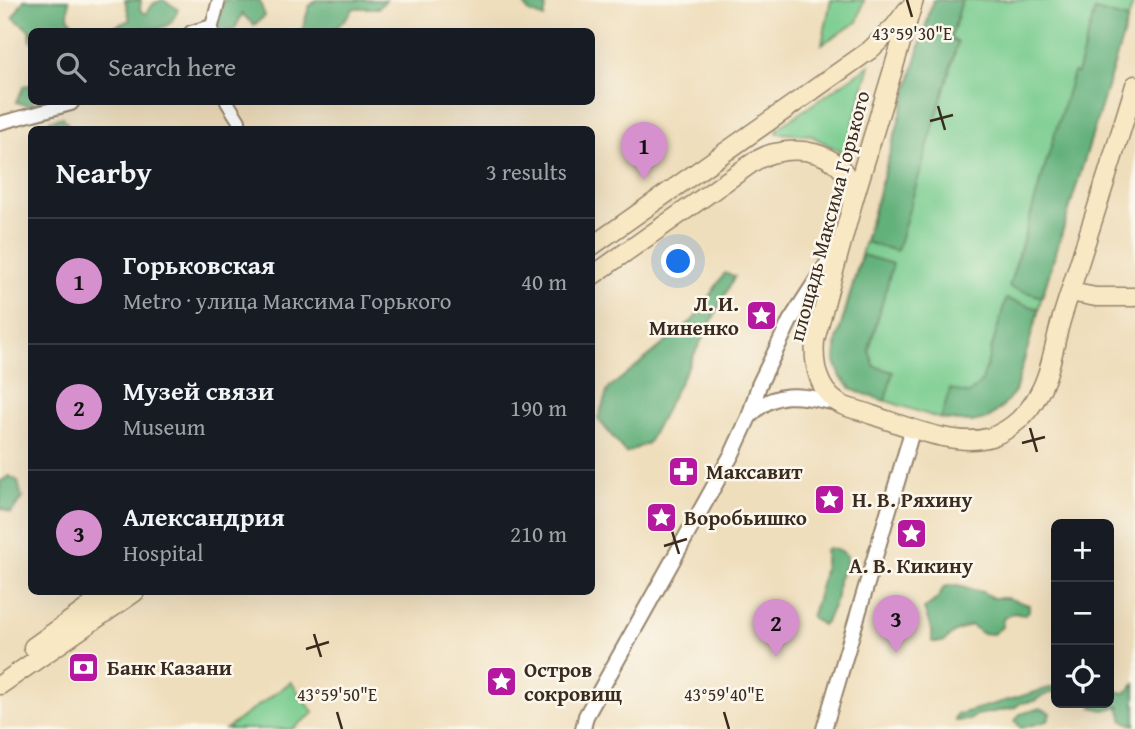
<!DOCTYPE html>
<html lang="en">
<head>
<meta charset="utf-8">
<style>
	:root { --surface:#171b24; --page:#20242c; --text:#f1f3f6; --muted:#9ea1a6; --line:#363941; --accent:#d690ce }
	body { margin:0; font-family:"Gentium Book Plus",serif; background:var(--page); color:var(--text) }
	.controls { position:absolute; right:21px; bottom:21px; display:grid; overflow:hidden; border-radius:10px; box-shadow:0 7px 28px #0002 }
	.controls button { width:63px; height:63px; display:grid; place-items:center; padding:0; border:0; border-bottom:2px solid var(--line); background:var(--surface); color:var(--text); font:35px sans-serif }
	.you { position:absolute; left:679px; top:262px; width:24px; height:24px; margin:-18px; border:5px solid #fff; border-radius:50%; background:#1a73e8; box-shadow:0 0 0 10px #1a73e833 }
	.badge { display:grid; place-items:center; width:46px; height:46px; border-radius:50%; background:var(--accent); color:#111; font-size:23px; font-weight:700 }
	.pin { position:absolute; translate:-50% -58px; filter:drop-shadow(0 2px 4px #0008) }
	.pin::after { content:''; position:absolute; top:37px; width:24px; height:21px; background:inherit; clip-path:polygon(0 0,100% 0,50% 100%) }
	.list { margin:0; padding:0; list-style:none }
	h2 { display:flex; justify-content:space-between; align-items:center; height:91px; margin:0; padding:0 28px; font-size:30px }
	h2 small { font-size:23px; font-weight:400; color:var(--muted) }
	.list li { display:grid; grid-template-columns:46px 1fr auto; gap:21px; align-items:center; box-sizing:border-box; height:126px; padding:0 28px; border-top:2px solid var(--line) }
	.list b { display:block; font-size:26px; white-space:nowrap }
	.list p { margin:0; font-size:23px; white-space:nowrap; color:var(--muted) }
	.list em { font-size:23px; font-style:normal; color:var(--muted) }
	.icon { flex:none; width:38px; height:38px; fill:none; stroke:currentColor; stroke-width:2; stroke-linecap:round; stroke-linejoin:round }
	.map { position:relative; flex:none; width:1135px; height:729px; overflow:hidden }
	.search { position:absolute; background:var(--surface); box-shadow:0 7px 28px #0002; left:28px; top:28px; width:567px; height:77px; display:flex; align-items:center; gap:18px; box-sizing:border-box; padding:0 24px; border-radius:10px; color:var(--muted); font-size:26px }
	.panel { position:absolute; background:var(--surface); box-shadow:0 7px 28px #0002; left:28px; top:126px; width:567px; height:469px; border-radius:10px }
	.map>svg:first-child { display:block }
	.green { fill:#79cc8f; stroke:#5a7b56; stroke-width:2 }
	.forest { fill:#62b07a; stroke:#4e6d4c; stroke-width:2 }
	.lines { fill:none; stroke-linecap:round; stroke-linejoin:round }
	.minor-casing { stroke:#95846d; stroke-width:16 }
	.tertiary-casing { stroke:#95846d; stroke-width:18 }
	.secondary-casing { stroke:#95846d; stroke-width:21 }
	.minor { stroke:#fff; stroke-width:12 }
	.tertiary { stroke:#fff; stroke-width:14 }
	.secondary { stroke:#f8e8c3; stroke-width:18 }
	.ticks { fill:none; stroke:#3b2a1e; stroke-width:2.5 }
	.labels { text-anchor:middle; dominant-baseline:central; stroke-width:5; stroke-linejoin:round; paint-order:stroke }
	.street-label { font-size:21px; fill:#3b2a1e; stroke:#fbf7ec }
	.poi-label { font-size:21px; font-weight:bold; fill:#3b2a1e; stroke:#fbf7ec; text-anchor:start }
	.ticks-label { font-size:18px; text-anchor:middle; fill:#3b2a1e; stroke:#fbf7ec; stroke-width:5; stroke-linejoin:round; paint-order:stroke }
</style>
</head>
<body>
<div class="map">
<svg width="1135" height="729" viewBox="0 0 1135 729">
	<rect width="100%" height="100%" fill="#fbf7ec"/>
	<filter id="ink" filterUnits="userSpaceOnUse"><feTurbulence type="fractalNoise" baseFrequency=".0143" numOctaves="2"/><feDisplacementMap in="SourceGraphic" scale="14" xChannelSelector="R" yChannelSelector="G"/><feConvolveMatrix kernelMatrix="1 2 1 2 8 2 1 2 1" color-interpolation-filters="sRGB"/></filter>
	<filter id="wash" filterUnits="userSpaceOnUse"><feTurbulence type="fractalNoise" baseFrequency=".00686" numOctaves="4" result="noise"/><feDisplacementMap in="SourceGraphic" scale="28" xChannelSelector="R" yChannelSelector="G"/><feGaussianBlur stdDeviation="1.57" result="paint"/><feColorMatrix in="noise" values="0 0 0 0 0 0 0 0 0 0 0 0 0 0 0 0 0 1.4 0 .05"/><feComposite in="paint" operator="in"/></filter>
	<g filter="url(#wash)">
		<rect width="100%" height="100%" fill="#efdebc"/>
		<path class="green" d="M 831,0 L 864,0 L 857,22 L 822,44 Z
			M 933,0 L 1134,0 L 1040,303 L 1015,391 L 1001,408 L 987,419 L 970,422 L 941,419 L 853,390 L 841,377 L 835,361 L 837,340 Z
			M 870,65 L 845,154 L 810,135 L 777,133 L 778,128 Z
			M 291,682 L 314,713 L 292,729 L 226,729 Z"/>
		<path class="forest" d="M 24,0 L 69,0 L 68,16 L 77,31 L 32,32 L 31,43 L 30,31 L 13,17 Z
			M 125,0 L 141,0 L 140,10 L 146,14 L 154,3 L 163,0 L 178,9 C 170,30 162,29 141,28 L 136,31 L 104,31 L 130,20 Z
			M 224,0 L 259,0 L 265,16 L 254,25 L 242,14 L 235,29 L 229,31 L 218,31 L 217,22 Z
			M 316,0 L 386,0 L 378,8 L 354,8 C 333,34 335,32 302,31 L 309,7 Z
			M 521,0 L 540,0 L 546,8 L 544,18 L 529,12 Z
			M 933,0 L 962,0 L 951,39 L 958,42 L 897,251 L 865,242 Z
			M 1095,10 L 1128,19 L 1042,297 L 1009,287 L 1073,73 L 1077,74 Z
			M 31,85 L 32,102 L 40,102 L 34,107 L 16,102 L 24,86 Z
			M 63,117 L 71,129 L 42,129 L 49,121 Z
			M 862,255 L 893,264 L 869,350 L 874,366 L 893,372 L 885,401 L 853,390 L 841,377 L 835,361 L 837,340 Z
			M 725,273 L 735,276 L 648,443 L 626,453 L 598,419 L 608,389 L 693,320 Z
			M 1006,299 L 1039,309 L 1015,391 L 1001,408 L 987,419 L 970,422 L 941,419 L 950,389 L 969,394 L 982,381 Z
			M 9,476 L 18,481 L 22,498 L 11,513 L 0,508 L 0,482 Z
			M 828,548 L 840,551 L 847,556 L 846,565 L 838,580 L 837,597 L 826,622 L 822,625 L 811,617 C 817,600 827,568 825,550 Z
			M 953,585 L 982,592 L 993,598 L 1007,598 L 1029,605 L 1029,611 L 1024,615 L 1013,613 L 1003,619 L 1002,627 L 993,634 L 981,633 L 971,625 L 955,632 L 943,642 L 932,642 L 932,631 L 924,609 L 938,598 L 944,587 Z
			M 1135,684 L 1135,725 L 1123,721 L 1119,706 L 1104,710 L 1092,707 L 1094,703 L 1109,703 L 1109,692 L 1115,691 L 1125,693 Z
			M 1056,686 L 1056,693 L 1050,693 L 1040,697 L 1035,701 L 1021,703 L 1014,708 L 977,715 L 969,720 L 955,721 L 956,715 Z
			M 1041,708 L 1050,713 L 1048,721 L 1021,728 L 1015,721 L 1020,714 Z"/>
	</g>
	<g filter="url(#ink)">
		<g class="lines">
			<defs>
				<path id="minor" d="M 191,32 L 212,26
					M 212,32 L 212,26 L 219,0
					M 227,102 L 239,121
					M 0,123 L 71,104 L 73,102"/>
				<path id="tertiary" d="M 750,416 C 777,386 806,397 841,404
					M 583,729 L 586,716 L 732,454 L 749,417 L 759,385 L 790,321 L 836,250
					M 824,729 L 913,428"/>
				<path id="secondary" d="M 914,0 L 853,202 L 815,340 C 813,365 818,392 842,405 C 851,409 863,411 872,415 C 906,426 956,448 991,437 C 1011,430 1028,414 1038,395 C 1052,371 1054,341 1063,314 C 1087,238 1112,162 1135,85
					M 592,246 L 870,50 L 895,26 L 907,10
					M 592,276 L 755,161 C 761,158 768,154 775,153 C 801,147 833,152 847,177 C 851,183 851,191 852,198
					M 1070,292 L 1096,297 L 1135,297
					M 33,647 L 110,592
					M 0,685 L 135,592"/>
			</defs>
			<use href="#minor" class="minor-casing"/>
			<use href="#tertiary" class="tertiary-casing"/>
			<use href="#secondary" class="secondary-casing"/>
			<use href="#minor" class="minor"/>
			<use href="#tertiary" class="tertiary"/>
			<use href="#secondary" class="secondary"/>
		</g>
	</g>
	<path class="ticks" d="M 907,0 L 912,17M 938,106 L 945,130M 930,121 L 953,115M 1030,428 L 1037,452M 1022,443 L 1045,437M 672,531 L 679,554M 664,546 L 687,539M 314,634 L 321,657M 306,649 L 329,642M 337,712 L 342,729M 724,712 L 729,729"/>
	<defs>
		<symbol id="sight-square" viewBox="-11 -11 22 22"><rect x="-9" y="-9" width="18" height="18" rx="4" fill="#b5179e" stroke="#fbf7ec"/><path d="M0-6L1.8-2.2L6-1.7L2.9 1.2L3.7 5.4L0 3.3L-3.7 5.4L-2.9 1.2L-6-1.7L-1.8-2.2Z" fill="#fff"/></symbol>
		<symbol id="pharmacy-square" viewBox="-11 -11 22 22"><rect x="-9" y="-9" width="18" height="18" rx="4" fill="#b5179e" stroke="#fbf7ec"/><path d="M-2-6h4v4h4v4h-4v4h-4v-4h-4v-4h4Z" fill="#fff"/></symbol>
		<symbol id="bank-square" viewBox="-11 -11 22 22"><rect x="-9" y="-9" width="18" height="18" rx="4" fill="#b5179e" stroke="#fbf7ec"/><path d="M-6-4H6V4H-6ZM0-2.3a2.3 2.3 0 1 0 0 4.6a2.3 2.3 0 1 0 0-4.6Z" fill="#fff"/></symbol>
	</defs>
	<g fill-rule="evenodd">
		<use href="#sight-square" x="744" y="298" width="35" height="35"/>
		<use href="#pharmacy-square" x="666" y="454" width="35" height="35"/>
		<use href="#sight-square" x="812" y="482" width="35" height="35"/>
		<use href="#sight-square" x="644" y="500" width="35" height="35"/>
		<use href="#sight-square" x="894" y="516" width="35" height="35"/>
		<use href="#bank-square" x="66" y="650" width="35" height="35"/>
		<use href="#sight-square" x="484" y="664" width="35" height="35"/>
	</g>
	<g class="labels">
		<g class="street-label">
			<text transform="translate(829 216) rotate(-75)">площадь Максима Горького</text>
		</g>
		<g class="poi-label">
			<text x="739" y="303" text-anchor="end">Л. И.<tspan x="739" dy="24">Миненко</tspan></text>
			<text x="706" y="471">Максавит</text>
			<text x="852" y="499">Н. В. Ряхину</text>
			<text x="684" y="517">Воробьишко</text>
			<text x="911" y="565" text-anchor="middle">А. В. Кикину</text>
			<text x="107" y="667">Банк Казани</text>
			<text x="524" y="669">Остров<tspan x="524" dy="24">сокровищ</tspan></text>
		</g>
	</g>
	<g class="ticks-label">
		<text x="912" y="40">43°59'30"E</text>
		<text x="337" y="701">43°59'50"E</text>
		<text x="724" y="701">43°59'40"E</text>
	</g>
</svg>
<div class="controls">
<button>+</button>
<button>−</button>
<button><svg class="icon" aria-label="locate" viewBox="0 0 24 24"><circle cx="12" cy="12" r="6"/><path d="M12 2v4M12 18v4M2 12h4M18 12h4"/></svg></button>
</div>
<div class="you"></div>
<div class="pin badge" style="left:644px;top:180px">1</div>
<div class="pin badge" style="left:776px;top:657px">2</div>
<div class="pin badge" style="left:896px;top:653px">3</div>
<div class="search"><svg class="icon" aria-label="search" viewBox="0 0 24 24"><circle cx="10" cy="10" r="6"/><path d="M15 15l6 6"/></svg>Search here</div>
<section class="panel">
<h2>Nearby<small>3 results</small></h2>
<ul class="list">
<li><span class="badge">1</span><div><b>Горьковская</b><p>Metro · улица Максима Горького</p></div><em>40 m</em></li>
<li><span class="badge">2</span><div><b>Музей связи</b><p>Museum</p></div><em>190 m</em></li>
<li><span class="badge">3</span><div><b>Александрия</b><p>Hospital</p></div><em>210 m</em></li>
</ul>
</section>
</div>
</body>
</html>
